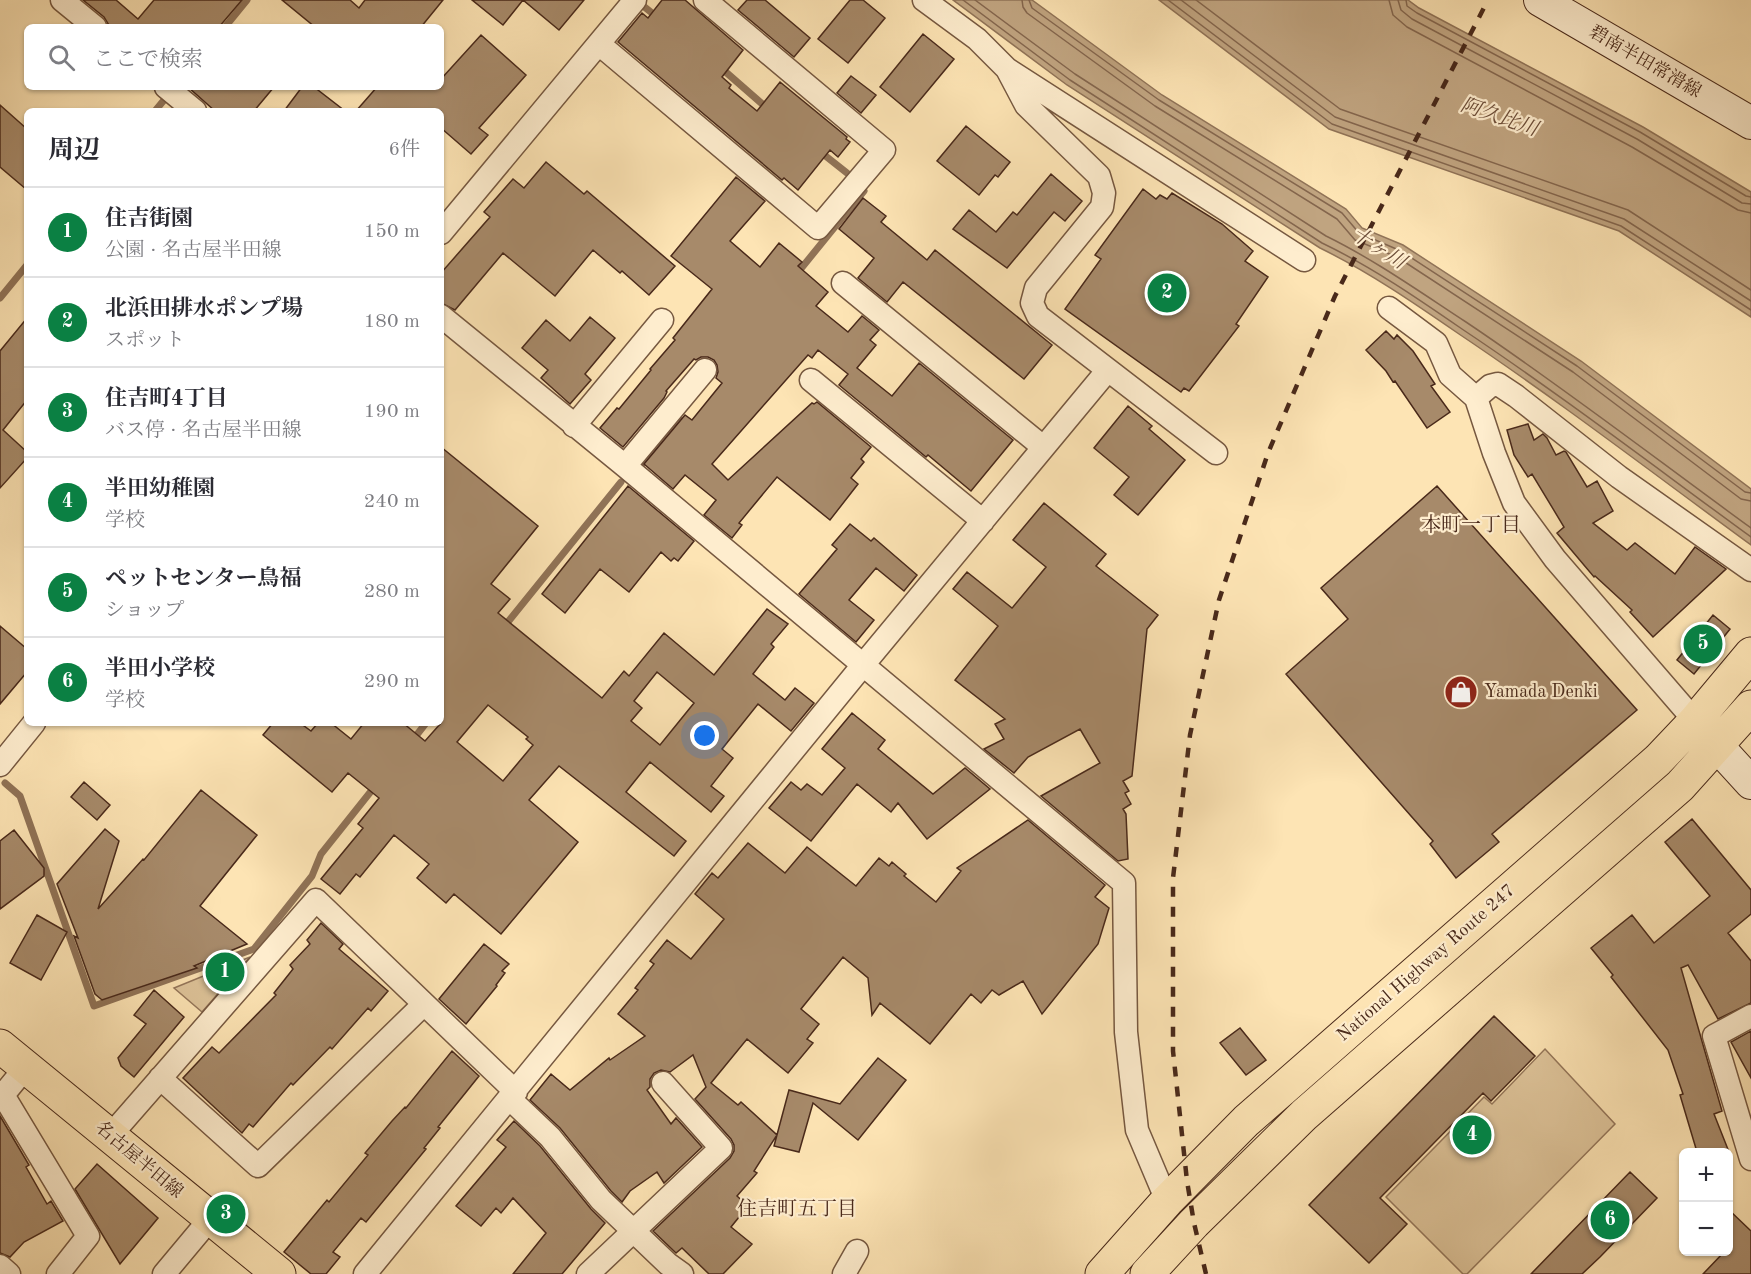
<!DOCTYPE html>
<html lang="ja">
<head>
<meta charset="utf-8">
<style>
	:root { --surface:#fff; --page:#f2f2f3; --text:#2b2b33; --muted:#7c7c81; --line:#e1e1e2; --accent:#0b8043 }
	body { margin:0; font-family:"Old Standard TT","Noto Serif JP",serif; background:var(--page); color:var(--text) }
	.controls { position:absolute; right:18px; bottom:18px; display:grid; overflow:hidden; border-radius:9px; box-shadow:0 2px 4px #0004 }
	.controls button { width:54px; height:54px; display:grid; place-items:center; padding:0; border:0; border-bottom:2px solid var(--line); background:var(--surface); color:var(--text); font:30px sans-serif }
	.you { position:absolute; left:705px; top:736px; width:21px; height:21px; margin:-15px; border:4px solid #fff; border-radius:50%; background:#1a73e8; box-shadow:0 0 0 9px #1a73e833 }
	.badge { display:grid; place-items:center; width:39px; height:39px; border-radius:50%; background:var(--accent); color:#fff; font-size:20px; font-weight:700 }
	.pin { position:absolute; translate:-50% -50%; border:3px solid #fff; box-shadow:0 2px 6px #0006 }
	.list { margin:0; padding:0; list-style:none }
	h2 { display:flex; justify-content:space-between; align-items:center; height:78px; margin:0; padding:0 24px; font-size:26px }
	h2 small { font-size:20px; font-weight:400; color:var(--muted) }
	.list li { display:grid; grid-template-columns:39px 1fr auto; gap:18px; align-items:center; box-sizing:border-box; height:90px; padding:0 24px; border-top:2px solid var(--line) }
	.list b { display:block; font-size:22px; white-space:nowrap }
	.list p { margin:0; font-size:20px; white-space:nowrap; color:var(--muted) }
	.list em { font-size:20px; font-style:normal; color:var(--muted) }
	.icon { flex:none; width:33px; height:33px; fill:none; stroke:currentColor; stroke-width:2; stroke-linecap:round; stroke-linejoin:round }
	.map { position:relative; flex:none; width:1751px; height:1274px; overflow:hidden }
	.search { position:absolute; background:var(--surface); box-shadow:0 2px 4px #0004; left:24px; top:24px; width:420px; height:66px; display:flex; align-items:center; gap:15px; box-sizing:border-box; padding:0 21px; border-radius:9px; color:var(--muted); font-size:22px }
	.panel { position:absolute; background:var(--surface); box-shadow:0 2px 4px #0004; left:24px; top:108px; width:420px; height:618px; border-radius:9px }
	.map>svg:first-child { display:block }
	.green { fill:#dec49a; stroke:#94765a; stroke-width:1.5 }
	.water { fill:#c0a480; stroke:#907357; stroke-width:1.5 }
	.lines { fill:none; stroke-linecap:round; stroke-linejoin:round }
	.shore { stroke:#84664d; stroke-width:1.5 }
	.stream { stroke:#907357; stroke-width:7 }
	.building { fill:#a78a6a; stroke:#49291a; stroke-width:1.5; fill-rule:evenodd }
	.minor-casing { stroke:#765840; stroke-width:25 }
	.secondary-casing { stroke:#49291a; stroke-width:34 }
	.primary-casing { stroke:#49291a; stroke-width:35 }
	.trunk-casing { stroke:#49291a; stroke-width:35 }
	.minor { stroke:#feedce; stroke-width:22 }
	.secondary { stroke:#feedce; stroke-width:32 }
	.primary { stroke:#fde4b4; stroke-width:33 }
	.trunk { stroke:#fde4b4; stroke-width:33 }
	.rail { stroke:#49291a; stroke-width:4.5; stroke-dasharray:10 10; stroke-linecap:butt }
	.labels { text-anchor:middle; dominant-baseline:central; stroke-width:4.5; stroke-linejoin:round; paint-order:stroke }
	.street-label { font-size:18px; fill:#49291a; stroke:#feedce }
	.poi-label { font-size:18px; fill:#49291a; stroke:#feedce; text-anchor:start }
	.water-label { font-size:20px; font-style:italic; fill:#6d4e39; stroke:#feedce }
	.neighbourhood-label { font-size:20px; fill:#49291a; stroke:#feedce }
</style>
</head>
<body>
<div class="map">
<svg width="1751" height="1274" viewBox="0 0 1751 1274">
	<rect width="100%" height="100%" fill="#fde4b4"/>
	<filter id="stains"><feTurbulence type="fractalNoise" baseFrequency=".00333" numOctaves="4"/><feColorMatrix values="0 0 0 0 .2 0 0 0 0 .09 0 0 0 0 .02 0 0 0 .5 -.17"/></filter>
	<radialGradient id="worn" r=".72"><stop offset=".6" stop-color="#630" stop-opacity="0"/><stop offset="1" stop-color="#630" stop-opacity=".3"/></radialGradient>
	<path class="green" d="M 250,957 L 202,1012 L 174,988 Z
		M 1545,1049 L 1615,1124 L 1467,1274 L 1463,1274 L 1386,1197 L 1484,1097 L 1492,1104 Z"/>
	<path class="water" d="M 953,0 L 1032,0 L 1162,95 L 1346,209 L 1362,228 L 1403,245 L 1581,361 L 1751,489 L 1751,545 C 1654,474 1559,401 1459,334 C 1414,303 1369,272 1320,248 L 1067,85 Z
		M 1159,0 L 1408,0 L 1419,8 L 1643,127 L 1751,192 L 1751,317 L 1619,231 L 1329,129 Z"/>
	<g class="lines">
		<path class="shore" d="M 963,0 L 1070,80 L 1322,243 C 1372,267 1417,298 1462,329 C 1561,395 1655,467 1751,537
			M 975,0 L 1075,74 L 1326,236 C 1375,260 1420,292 1466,322 C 1563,387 1656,459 1751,528
			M 1022,0 L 1023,7 L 1027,13 L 1155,106 L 1337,219 L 1355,240 L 1397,257 L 1573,372 L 1741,499 L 1751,501
			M 1029,0 L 1032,8 L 1159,100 L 1342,213 L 1359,233 L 1401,251 L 1577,366 L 1745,492 L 1751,493
			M 1168,0 L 1332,124 L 1621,226 L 1751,310
			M 1181,0 L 1335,117 L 1624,219 L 1751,301
			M 1196,0 L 1340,109 L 1628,210 L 1751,290
			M 1389,0 L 1393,15 L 1407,27 L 1632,147 L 1738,210 L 1751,213
			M 1398,0 L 1401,10 L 1412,19 L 1637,139 L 1742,203 L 1751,204
			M 1406,0 L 1407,6 L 1417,13 L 1640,132 L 1746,196 L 1751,197"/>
		<path class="stream" d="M 642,5 L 657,17
			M 225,27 L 247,0
			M 720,67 L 768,109
			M 155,111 L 169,94
			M 818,150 L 847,173
			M 795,276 L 864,191
			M 0,298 L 27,265
			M 636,464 L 640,467 L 679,419
			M 503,628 L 621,482
			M 412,741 L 426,723
			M 5,783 L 20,796 L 94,1006 L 254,949 L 312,876 L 321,854 L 376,785"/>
	</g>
	<path class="building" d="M 83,0 L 116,0 L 138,19 L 154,0 L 242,0 L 219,27 L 110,27 L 104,17 Z
		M 282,0 L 350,0 L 359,8 L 365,0 L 443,0 L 421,27 L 315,27 Z
		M 472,0 L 523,0 L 503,25 Z
		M 523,0 L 584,0 L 559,30 Z
		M 662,0 L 685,0 L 743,50 L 722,77 L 731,85 L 729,88 L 757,111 L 780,82 L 847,137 L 846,139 L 850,142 L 838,157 L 830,150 L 798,190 L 784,178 L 782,180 L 618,42 L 642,13 L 648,18 Z
		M 747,0 L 765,0 L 810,38 L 794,57 L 738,10 Z
		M 850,0 L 863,0 L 885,18 L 848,63 L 818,39 Z
		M 923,34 L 954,59 L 910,112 L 880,87 Z
		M 481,35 L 526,75 L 479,128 L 488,135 L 471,154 L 441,128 L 441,111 L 356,111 L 377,87 L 441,87 L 441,79 Z
		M 851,76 L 876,95 L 861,113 L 837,93 Z
		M 188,87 L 274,87 L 254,111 L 215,111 Z
		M 302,87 L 314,87 L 345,111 L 284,111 Z
		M 0,105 L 27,129 L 27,190 L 0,167 Z
		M 966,126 L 1010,162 L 998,177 L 995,175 L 979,195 L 937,161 Z
		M 546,162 L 584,194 L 587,191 L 675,266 L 649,295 L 622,271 L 620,273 L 593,250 L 555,296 L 503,253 L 455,310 L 441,303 L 441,273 L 490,217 L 484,212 L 513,179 L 524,188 Z
		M 1051,174 L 1082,201 L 1065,221 L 1054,212 L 1007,268 L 953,229 L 969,210 L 996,232 L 1013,212 L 1017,215 Z
		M 736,177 L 765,201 L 730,241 L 760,267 L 779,243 L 802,262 L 798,266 L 828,292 L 816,306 L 848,332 L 862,316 L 879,330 L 870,340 L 876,345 L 857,368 L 892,396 L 919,363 L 1013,440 L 971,491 L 928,455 L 926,457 L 839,385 L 848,374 L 818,350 L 812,358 L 808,355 L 712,464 L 728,480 L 812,403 L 814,404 L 817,402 L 871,447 L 861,459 L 864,462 L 851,478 L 858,484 L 830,520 L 777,477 L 739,523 L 742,525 L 732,538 L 704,515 L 716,500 L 685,475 L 673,489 L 644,464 L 685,415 L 692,420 L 722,383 L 716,378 L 718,372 L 717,365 L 714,360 L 708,357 L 701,357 L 696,360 L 694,359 L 666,391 L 667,392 L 664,398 L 623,447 L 600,428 L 617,408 L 619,409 L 651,370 L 650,369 L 675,340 L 673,338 L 712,289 L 671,256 Z
		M 1143,189 L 1156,199 L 1160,195 L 1167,199 L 1172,193 L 1222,224 L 1253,251 L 1245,261 L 1268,277 L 1236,324 L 1239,326 L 1189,391 L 1184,388 L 1181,392 L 1065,309 L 1101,259 L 1095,255 Z
		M 863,198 L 886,216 L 881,222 L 927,260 L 935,250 L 1052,345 L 1024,379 L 903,282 L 887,302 L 858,278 L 874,258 L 839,229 Z
		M 590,317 L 615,338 L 585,374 L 591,380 L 570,404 L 541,378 L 548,370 L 522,348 L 546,320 L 570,341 Z
		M 27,318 L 27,400 L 3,430 L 27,452 L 27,458 L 0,488 L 0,351 Z
		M 1386,331 L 1394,339 L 1397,335 L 1413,351 L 1435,384 L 1431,386 L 1450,412 L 1427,428 L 1395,381 L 1393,382 L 1386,371 L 1366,350 Z
		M 1128,406 L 1152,426 L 1149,429 L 1185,460 L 1138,515 L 1114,495 L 1129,477 L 1094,448 Z
		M 1528,424 L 1534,440 L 1543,434 L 1547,438 L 1556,455 L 1564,451 L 1566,452 L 1587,487 L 1597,481 L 1613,511 L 1593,523 L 1627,550 L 1635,543 L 1675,574 L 1695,547 L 1726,569 L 1653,637 L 1630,612 L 1632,610 L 1595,576 L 1594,577 L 1557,533 L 1564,527 L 1532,474 L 1528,477 L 1514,455 L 1507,430 Z
		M 441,447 L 538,526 L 491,584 L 510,599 L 498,613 L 602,698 L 624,671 L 629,676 L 664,633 L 714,675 L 767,609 L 788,624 L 771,644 L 774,647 L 753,674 L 785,700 L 795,688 L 814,703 L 791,731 L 758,704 L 722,749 L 733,758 L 711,786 L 724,796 L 711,812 L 650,762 L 626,792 L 686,841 L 674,856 L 559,766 L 529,800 L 578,842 L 501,934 L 454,894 L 446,903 L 417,878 L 429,864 L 394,835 L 360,877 L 356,874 L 340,894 L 321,879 L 363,828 L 358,824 L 379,798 L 348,773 L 332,792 L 263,735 L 273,723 L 300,723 L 311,731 L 318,723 L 331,723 L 351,739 L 364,723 L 403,723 L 425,741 L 441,723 ZM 657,672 L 694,703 L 660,745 L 631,721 L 642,708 L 634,701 ZM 488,705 L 528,737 L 526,739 L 533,745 L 503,781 L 457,742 Z
		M 628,486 L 694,541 L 678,561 L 674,558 L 671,561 L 661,552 L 629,592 L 600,569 L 565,613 L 542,594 Z
		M 1437,486 L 1637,710 L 1492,834 L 1499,842 L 1456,878 L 1430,844 L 1433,841 L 1286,674 L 1348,619 L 1321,588 Z
		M 1044,503 L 1106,554 L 1096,566 L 1158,615 L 1147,629 L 1132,776 L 1123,781 L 1129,791 L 1125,793 L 1131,804 L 1123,809 L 1126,814 L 1128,859 L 1118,861 L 1041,796 L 1100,763 L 1080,729 L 1028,757 L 1014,773 L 984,749 L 1004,739 L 995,724 L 1005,719 L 955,680 L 998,626 L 953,589 L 967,572 L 1012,608 L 1013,607 L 1046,567 L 1013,540 Z
		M 850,524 L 871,541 L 874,538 L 917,575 L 904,591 L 876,568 L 849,600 L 874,620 L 856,642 L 799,594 L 837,549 L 832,545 Z
		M 1713,615 L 1730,629 L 1694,674 L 1677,660 Z
		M 0,626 L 27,649 L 27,672 L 0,704 Z
		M 852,713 L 885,740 L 878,749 L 933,794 L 965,768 L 990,789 L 927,839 L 898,803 L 891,812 L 857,784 L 811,841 L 769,808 L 791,782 L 801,790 L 807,784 L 822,795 L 845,768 L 822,749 Z
		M 84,782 L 110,805 L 97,820 L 71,797 Z
		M 201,790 L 257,835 L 200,906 L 247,944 L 194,966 L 197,968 L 102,1000 L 95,994 L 74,936 L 78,938 L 57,884 L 105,829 L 119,841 L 98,909 L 143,859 L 144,860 Z
		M 1692,819 L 1751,890 L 1751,914 L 1728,933 L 1751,961 L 1751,1003 L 1718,1019 L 1688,965 L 1681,968 L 1722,1111 L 1714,1114 L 1729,1152 L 1697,1152 L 1680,1095 L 1683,1094 L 1668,1050 L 1611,977 L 1613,975 L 1591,948 L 1632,915 L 1654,943 L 1710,896 L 1665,842 Z
		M 1028,820 L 1105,885 L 1095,897 L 1109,908 L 1098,944 L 1042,1014 L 1023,981 L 999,995 L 992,990 L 981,1003 L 971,994 L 930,1044 L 880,1003 L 872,1015 L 868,978 L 843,957 L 801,1009 L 819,1024 L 807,1039 L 813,1043 L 788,1073 L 747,1039 L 711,1083 L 738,1105 L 741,1102 L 777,1135 L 754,1171 L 757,1173 L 737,1196 L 748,1206 L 731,1227 L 752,1244 L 723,1274 L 709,1274 L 682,1248 L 676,1253 L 653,1231 L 730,1158 L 734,1151 L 734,1145 L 731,1139 L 695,1099 L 706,1087 L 693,1055 L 670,1072 L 661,1070 L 654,1073 L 650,1079 L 650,1087 L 647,1090 L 671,1124 L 676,1118 L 702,1147 L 664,1183 L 657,1172 L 630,1191 L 622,1202 L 611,1191 L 560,1128 L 530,1100 L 551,1074 L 570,1090 L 609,1058 L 610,1060 L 645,1036 L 618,1014 L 638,990 L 635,988 L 654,964 L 650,961 L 667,940 L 691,959 L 724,919 L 695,894 L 712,873 L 718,878 L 748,843 L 785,873 L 807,847 L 856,886 L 879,858 L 889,866 L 892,862 L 906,874 L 904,876 L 936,902 L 961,871 L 957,868 Z
		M 14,830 L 44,868 L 44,876 L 0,909 L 0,841 Z
		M 37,915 L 67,932 L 41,980 L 10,963 Z
		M 321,923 L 343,944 L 339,949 L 388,991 L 371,1011 L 368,1008 L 332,1049 L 330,1047 L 293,1085 L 291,1083 L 253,1127 L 249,1124 L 242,1133 L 183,1078 L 212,1047 L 219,1053 L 276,995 L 274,993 L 293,969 L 290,965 L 310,944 L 307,940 Z
		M 484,944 L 509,964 L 502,971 L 505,973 L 496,985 L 497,986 L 466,1024 L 439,999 Z
		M 154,990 L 184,1017 L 134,1077 L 121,1066 L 118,1058 L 146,1024 L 134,1015 Z
		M 1494,1016 L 1535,1056 L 1491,1101 L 1483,1093 L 1380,1198 L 1407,1224 L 1369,1263 L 1309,1205 Z
		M 1240,1028 L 1266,1060 L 1246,1075 L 1220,1043 Z
		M 1751,1031 L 1751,1078 L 1731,1042 Z
		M 452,1051 L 479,1076 L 438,1127 L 440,1128 L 424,1148 L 426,1149 L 366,1222 L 361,1218 L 333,1252 L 340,1257 L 326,1274 L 311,1274 L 284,1252 L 327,1200 L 329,1202 L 368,1155 L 365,1153 L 392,1121 L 405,1107 L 406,1108 Z
		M 878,1058 L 906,1080 L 858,1140 L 813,1103 L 799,1152 L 774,1146 L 789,1090 L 840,1104 Z
		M 0,1116 L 29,1165 L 26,1167 L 47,1204 L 51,1201 L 63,1221 L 24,1242 L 10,1257 L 0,1253 Z
		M 514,1121 L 540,1146 L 591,1209 L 605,1223 L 562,1274 L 513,1274 L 546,1233 L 513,1198 L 501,1213 L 496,1208 L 481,1226 L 456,1206 L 506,1147 L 497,1140 Z
		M 97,1164 L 158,1218 L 120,1264 L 75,1189 Z
		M 1630,1172 L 1657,1198 L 1600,1257 L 1582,1274 L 1531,1274 Z
		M 1728,1209 L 1751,1231 L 1751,1274 L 1703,1274 L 1725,1251 L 1728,1251 Z"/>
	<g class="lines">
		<defs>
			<path id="minor" d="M 62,0 L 95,27
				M 924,0 L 977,39 L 1007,69 L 1304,260
				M 599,44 L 818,228 L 884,150 L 705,0
				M 1007,69 L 1026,105 L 1099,176 L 1104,193 L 1102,207 L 1036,288 L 1032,303 L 1038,316 L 1216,453
				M 166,87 L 195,111
				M 441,233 L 635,0
				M 843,283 L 1043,447
				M 1389,308 L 1436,343 L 1450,375 L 1476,398 L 1494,453 L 1514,503 L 1555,559 L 1695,721
				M 441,316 L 625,466 L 1124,883 L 1126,1032 L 1137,1130 L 1167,1201
				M 811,380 L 983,521
				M 1476,398 L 1490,386 L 1498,384 L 1516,396 L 1619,477 L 1751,570
				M 574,426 L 662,320
				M 625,466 L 705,370
				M 0,765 L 34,723
				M 1751,1016 L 1714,1036 L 1751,1159
				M 26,1067 L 3,1095 L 88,1236 L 58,1274
				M 160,1078 L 258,1166 L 424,1004
				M 510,1099 L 550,1137 L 601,1200 L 668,1264 L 682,1274
				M 110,1136 L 316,900 L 516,1092
				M 0,1266 L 9,1274
				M 164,1274 L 210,1219
				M 365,1274 L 863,665 L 1107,371
				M 588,1274 L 721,1148 L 663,1083
				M 844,1274 L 857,1251"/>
			<path id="secondary" d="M 1540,0 L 1751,123
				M 1699,726 L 1751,783"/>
			<path id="primary" d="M 0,1046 L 279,1274"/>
			<path id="trunk" d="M 1102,1274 L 1167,1201 L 1246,1121 L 1658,760 L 1695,721 L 1751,654
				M 1147,1274 L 1194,1223 L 1304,1115 L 1680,786 L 1751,707"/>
		</defs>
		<use href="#minor" class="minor-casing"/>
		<use href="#secondary" class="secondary-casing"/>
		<use href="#primary" class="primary-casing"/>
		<use href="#trunk" class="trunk-casing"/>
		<use href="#minor" class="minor"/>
		<use href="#secondary" class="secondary"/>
		<use href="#primary" class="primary"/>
		<use href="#trunk" class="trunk"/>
		<path class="rail" d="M 1206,1274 L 1194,1223 L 1187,1181 L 1173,1051 L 1173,878 L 1190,735 L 1219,600 L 1268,453 L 1335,296 L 1488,0"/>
	</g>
	<defs>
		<symbol id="shop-disc" viewBox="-11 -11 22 22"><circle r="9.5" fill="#8f2418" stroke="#feedce"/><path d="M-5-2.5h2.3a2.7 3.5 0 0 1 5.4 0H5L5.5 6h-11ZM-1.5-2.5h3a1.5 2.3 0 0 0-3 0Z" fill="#fff"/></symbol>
	</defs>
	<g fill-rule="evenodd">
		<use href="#shop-disc" x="1442" y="673" width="38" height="38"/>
	</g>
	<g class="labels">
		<g class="street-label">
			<text transform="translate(1645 62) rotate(30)">碧南半田常滑線</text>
			<text transform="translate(1426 963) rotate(-41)">National Highway Route 247</text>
			<text transform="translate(139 1160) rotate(40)">名古屋半田線</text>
		</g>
		<g class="poi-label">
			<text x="1484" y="692">Yamada Denki</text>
		</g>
		<g class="water-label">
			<text transform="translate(1499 118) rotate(19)">阿久比川</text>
			<text transform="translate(1378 249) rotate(32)">十ヶ川</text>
		</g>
		<g class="neighbourhood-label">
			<text x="1471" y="526">本町一丁目</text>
			<text x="797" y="1210">住吉町五丁目</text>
		</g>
	</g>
	<rect width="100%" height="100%" filter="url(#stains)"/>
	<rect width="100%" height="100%" fill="url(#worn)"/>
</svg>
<div class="controls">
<button>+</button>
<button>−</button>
</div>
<div class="you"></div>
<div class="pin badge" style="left:225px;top:972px">1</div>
<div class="pin badge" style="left:1167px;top:293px">2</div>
<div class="pin badge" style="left:226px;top:1214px">3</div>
<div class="pin badge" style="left:1472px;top:1135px">4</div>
<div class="pin badge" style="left:1703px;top:644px">5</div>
<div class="pin badge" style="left:1610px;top:1220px">6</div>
<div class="search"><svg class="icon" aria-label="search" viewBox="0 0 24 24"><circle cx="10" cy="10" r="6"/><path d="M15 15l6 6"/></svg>ここで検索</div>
<section class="panel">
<h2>周辺<small>6件</small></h2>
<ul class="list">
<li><span class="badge">1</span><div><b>住吉街園</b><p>公園 · 名古屋半田線</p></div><em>150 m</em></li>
<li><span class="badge">2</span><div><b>北浜田排水ポンプ場</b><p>スポット</p></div><em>180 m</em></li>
<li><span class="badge">3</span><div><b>住吉町4丁目</b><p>バス停 · 名古屋半田線</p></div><em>190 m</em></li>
<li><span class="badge">4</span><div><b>半田幼稚園</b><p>学校</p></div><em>240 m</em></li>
<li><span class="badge">5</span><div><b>ペットセンター鳥福</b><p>ショップ</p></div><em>280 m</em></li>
<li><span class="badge">6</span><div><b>半田小学校</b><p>学校</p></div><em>290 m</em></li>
</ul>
</section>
</div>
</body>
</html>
